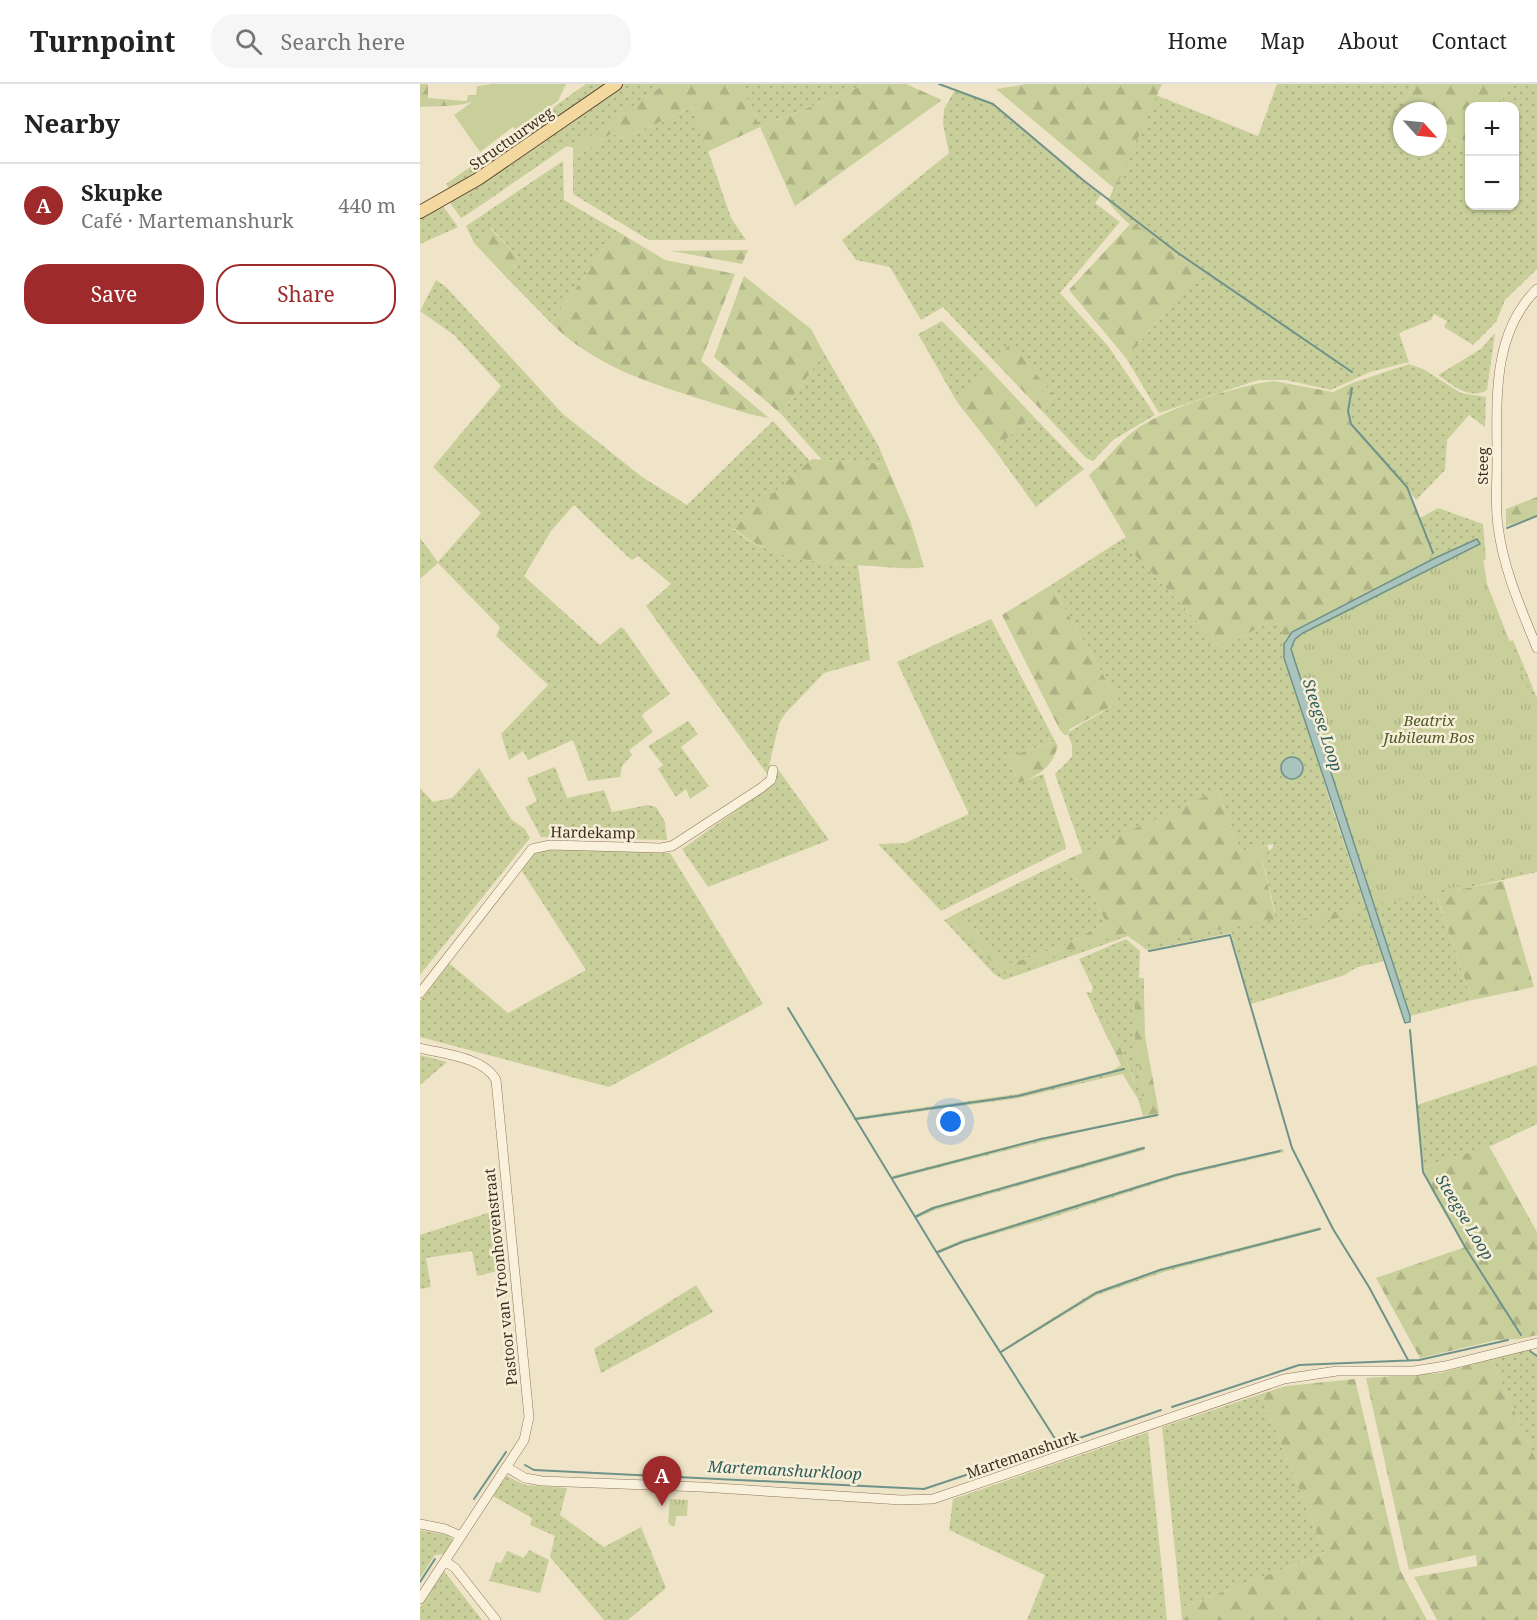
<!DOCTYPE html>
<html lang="en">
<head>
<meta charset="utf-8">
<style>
	:root { --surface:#fff; --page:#f6f6f6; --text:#222; --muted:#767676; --line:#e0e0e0; --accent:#9e2a2b }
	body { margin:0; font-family:"Noto Serif",serif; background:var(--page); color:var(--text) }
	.controls { position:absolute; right:18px; top:18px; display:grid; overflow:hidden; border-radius:12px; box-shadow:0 2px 4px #0004 }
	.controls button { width:54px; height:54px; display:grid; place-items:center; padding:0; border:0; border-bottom:2px solid var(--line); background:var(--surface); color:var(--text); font:30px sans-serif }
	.compass { position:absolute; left:973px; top:18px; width:54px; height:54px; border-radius:50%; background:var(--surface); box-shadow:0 2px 4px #0004; rotate:117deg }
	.you { position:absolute; left:531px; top:1038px; width:21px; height:21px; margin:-15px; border:4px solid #fff; border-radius:50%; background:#1a73e8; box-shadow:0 0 0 9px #1a73e833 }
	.badge { display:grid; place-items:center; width:39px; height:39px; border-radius:50%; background:var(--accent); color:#fff; font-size:20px; font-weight:700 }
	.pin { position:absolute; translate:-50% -50px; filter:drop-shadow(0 2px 3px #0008) }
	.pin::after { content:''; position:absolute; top:32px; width:21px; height:18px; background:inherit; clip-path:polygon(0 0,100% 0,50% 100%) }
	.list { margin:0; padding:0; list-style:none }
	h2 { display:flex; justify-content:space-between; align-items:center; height:78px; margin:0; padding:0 24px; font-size:26px }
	h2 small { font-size:20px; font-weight:400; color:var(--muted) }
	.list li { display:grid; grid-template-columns:39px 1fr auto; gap:18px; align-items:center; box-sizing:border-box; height:84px; padding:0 24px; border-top:2px solid var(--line) }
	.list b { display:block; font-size:22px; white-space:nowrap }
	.list p { margin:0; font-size:20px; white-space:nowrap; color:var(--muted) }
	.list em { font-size:20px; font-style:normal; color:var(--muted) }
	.actions { display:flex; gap:12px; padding:18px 24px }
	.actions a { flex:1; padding:14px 0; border:2px solid var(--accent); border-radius:24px; text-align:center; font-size:21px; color:var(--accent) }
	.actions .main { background:var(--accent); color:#fff }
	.icon { flex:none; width:33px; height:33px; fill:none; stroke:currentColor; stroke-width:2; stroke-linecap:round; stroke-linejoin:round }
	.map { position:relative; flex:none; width:1117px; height:1536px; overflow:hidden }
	header { display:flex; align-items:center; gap:36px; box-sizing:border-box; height:84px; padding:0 30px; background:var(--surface); border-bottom:2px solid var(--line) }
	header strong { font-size:28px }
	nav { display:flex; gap:33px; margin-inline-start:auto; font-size:21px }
	.search { width:420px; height:54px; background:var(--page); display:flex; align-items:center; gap:15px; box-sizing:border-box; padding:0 21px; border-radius:24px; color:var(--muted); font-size:22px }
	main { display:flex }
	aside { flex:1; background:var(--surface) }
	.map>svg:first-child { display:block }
	.grass { fill:url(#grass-dots) }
	.forest { fill:url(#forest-firs) }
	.park { fill:url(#park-tufts) }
	.pitch { fill:#c9cf9b }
	.water { fill:#a9c4bc; stroke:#6f938a; stroke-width:1.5 }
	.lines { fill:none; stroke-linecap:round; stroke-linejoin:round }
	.stream { stroke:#6f938a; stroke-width:2 }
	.minor-casing { stroke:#8d765c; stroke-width:10 }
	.major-casing { stroke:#5b4430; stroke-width:14 }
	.minor { stroke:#faf1dc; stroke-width:9 }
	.major { stroke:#f3d9a0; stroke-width:12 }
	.labels { text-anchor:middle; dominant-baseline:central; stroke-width:5; stroke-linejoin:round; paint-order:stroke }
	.street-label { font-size:15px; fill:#3d2e20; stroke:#f7eed8 }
	.park-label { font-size:15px; font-style:italic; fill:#4d5a26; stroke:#f7eed8 }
	.water-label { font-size:16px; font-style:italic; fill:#2f5d5a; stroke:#f7eed8 }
</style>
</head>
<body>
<header>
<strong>Turnpoint</strong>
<div class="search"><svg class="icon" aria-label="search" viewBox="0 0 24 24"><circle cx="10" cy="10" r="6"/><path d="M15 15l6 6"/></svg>Search here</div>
<nav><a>Home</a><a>Map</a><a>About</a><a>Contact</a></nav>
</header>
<main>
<aside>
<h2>Nearby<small></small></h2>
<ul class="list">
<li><span class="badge">A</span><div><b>Skupke</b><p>Café · Martemanshurk</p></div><em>440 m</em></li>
</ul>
<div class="actions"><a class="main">Save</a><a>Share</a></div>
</aside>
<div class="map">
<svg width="1117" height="1536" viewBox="0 0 1117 1536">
	<defs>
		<pattern id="grass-dots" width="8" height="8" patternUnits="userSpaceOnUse" patternTransform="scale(1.5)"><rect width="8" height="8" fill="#c9cf9b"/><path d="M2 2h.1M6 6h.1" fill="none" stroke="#aeb285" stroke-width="1.8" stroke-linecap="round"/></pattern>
		<pattern id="forest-firs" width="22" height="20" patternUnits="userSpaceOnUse" patternTransform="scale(1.5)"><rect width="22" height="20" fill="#c9cf9b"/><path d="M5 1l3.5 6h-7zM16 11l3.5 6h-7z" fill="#aeb285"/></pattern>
		<pattern id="park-tufts" width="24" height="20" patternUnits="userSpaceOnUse" patternTransform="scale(1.5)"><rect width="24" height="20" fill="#c9cf9b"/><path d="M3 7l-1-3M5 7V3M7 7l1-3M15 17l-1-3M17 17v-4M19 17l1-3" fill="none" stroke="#aeb285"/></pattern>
	</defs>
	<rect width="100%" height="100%" fill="#f0e4c8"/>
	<path class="grass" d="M 166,0 L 188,0 L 32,107 L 26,100 Z
		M 204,0 L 245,0 L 160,60 L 153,64 L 147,62 L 48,130 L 41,134 L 30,119 Z
		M 320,0 L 447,0 L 340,43 Z
		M 857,0 L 994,0 L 982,21 L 991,27 L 982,27 L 982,63 L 1018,63 L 1018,44 L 1049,64 L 1050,122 L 1094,122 L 1094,22 L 1079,22 L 1091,0 L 1117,0 L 1117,185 L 1085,216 L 1076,238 L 1053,261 L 1024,243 L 1027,237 L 1014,230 L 1011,236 L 979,249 L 989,278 L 950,288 L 911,306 L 866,296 L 838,296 L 739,329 L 706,274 L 782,185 C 750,168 709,147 688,117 L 736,11 L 838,52 Z
		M 535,6 L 572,20 L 681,111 L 675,119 L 700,138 L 640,209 L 688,262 L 735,331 L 693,356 L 673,377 L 666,374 L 620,325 L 635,313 L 591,260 L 574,277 L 523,223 L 501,236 L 470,183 L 436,176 L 422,156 L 529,69 L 523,40 L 524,25 Z
		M 273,23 L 311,134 L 326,156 L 229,156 L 153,110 L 153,75 L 192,49 L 202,55 Z
		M 143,77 L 144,116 L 197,147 L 131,239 L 85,192 L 100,175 L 71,144 L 54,159 L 46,142 Z
		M 23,122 L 38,143 L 0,160 L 0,134 Z
		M 16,196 L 26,203 L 143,330 L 222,393 L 267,421 L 353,337 L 390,377 L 313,445 C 347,474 395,479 438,481 L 450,576 L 404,589 L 364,631 L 359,640 L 347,690 L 226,522 L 251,500 L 218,472 L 212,476 L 207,472 L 154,421 L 131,447 L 104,492 L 180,561 L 201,543 L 204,545 L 250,610 L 224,629 L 222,632 L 233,648 L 209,666 L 212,671 L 202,682 L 200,693 L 168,697 L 153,656 L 108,676 L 103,667 L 89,676 L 81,650 L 128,601 L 76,552 L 80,543 L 18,479 L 0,495 L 0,454 L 18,478 L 61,429 L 13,383 L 81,302 L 34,251 L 0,227 Z
		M 522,237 L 568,284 L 537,318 L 498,250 Z
		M 1075,249 L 1067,306 C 1050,317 1031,300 1018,291 L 1061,265 Z
		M 404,269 L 458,361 L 466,380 L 402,376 L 361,330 Z
		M 989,280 L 1003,285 L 1041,309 L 1066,313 L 1065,343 L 1049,331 L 1027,356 L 1025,386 L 996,416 C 981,393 929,350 928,327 C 928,317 931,308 932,299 Z
		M 613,332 L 664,385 L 616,423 L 574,365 Z
		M 1018,424 L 1063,440 L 1066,475 L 885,569 L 1028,587 L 1093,556 L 1117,614 L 1117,788 L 1016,811 L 1052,916 L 990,932 L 871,565 L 875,555 L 883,549 L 1060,460 L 1057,455 L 1012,475 L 998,435 Z
		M 701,456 L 802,564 L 856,534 L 865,556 L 864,560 L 910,718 L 964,877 C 945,883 942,878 925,891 L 831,920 L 811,849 L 727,866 L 708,852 L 584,896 L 574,890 L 524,836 L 528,834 L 584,890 L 694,851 L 710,847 L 724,860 L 855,828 L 842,775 L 853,763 L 853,760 L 820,767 L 798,706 L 663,770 L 635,690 L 652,673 L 652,661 L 647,649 L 699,618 L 631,501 Z
		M 571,535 L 635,657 L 588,673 L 599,699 L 623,690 L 646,762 L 645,765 L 521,827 L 458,760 L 485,759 L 549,730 L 477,578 Z
		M 268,637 L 278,650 L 261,663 L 289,702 L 270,715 L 266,705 L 256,713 L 238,685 L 243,681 L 228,662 Z
		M 135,683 L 147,714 L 184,706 L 192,728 L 228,721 L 236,723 L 245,738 L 247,756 L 121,753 L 105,723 L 117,717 L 107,694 Z
		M 59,684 L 92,736 L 105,745 L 110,754 L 0,891 L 0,704 L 13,718 L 32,714 Z
		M 357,684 L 409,756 L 288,803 L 262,765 L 352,701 L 357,693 Z
		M 116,764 L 250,769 L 343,920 L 189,1003 L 0,953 L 0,917 L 29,879 L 88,929 L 166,886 L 100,784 Z
		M 640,779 L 672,811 L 686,838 L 648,860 L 587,881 L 539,828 Z
		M 706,855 L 720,867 L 719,894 L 724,894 L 724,911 L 715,911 L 715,961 L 725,1013 L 718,1015 L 709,1001 L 715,997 L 697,956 L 684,935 L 679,936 L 666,908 L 671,909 L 673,904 L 659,875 Z
		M 0,971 L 27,978 L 0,1001 Z
		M 1117,981 L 1117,1040 L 1073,1061 L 1003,1084 L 997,1021 Z
		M 691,987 L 693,992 L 599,1014 L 438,1036 L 436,1033 L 597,1010 Z
		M 739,1029 L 739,1032 L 693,1040 L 474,1095 L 472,1092 L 620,1054 Z
		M 724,1062 L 725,1066 L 515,1126 L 497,1134 L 496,1131 L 512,1123 Z
		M 863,1065 L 864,1068 L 756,1093 L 624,1136 L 543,1159 L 520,1169 L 518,1166 L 542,1156 L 755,1090 Z
		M 80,1125 L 86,1185 L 57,1192 L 52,1167 L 6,1174 L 11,1203 L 0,1205 L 0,1151 Z
		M 900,1143 L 901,1146 L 744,1188 L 677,1211 L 582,1268 L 581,1266 L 674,1208 L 739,1185 Z
		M 276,1201 L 293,1228 L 181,1289 L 174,1265 Z
		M 1107,1265 L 1117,1273 L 1117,1378 L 1071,1275 Z
		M 841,1310 L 905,1469 L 761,1524 L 742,1343 Z
		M 728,1348 L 747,1536 L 607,1536 L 625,1491 L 529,1446 L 533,1415 Z
		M 87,1392 L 105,1401 L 147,1404 L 140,1431 L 184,1463 L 221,1443 L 246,1504 L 208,1536 L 184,1536 L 130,1473 L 135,1452 L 110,1441 L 112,1434 L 73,1412 Z
		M 0,1446 L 27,1451 L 33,1456 L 24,1470 L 15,1471 L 0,1494 Z
		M 109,1466 L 129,1476 L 120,1509 L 69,1497 L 76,1478 L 81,1479 L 87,1467 L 104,1474 Z
		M 24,1487 L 62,1536 L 0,1536 L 0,1523 Z"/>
	<path class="forest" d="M 0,0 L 8,0 L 8,14 L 47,17 L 48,11 L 56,11 L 57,2 L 74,0 C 59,26 27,21 0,23 Z
		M 245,0 L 320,0 L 340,43 L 447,0 L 486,0 L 522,16 L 375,122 L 340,43 L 287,68 L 273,23 L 202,55 L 192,49 L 153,75 L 153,64 Z
		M 607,0 L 742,0 L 695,105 L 576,5 Z
		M 994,0 L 1091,0 L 1079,22 L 1050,22 L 1049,64 L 1018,44 L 1018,27 L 991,27 L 982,21 Z
		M 712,138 L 757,172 L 782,185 L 706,274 L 649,206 Z
		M 70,144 L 100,175 L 85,192 L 54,159 Z
		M 197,147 L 245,176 L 315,190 L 281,277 L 349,334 C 328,331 307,323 287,317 C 229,299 174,282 131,239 Z
		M 328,166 L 322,180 L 252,167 Z
		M 324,192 L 391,245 L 404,269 L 361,330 L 294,273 Z
		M 591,259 L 635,313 L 620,325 L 574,277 Z
		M 568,284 L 613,332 L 574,365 L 537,318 Z
		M 854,297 L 913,308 L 932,299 L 928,327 L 931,340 L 989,406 L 1012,475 L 872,548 L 865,556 L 856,534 L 802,564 L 701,456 L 706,453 L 669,391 C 686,377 698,359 715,346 C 743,325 819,301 854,297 Z
		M 392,375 L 466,380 L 490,436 L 504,483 C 488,486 470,483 453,482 C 405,479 352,478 313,444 Z
		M 1117,413 L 1117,432 L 1086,442 L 1086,425 Z
		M 631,501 L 699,618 L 650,645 L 646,652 L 640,646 L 582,531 Z
		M 635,657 L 638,662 C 631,684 620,691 599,699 L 588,673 Z
		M 798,706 L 820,767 L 847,761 L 850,768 L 842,776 L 856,835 L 724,860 L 710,847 L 584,890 L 528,834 L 539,828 L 587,881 L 648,860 L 686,838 L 672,811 L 640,779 Z
		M 1083,797 L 1114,903 L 1052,916 L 1016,810 Z
		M 940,822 L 942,827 L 936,830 L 870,844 L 865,839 Z
		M 715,911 L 724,911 L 725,952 L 739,1029 L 723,1032 L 718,1015 L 725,1013 L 715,961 Z
		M 684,935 L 697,956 L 715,998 L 709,1001 L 703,990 L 693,992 L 691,987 L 701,981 L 679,936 Z
		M 1069,1062 L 1117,1148 L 1117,1251 L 1101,1255 L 1077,1256 L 1000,1274 L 956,1194 L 1045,1163 L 1012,1107 L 1003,1084 Z
		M 1071,1275 L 1117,1378 L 1117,1536 L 1017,1536 L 994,1493 L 1057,1482 L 1056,1471 L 989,1486 L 946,1294 L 1021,1289 Z
		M 935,1295 L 980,1486 L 1007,1536 L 762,1536 L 761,1524 L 905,1469 L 841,1310 L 866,1302 Z"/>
	<path class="park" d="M 1061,460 L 1067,500 L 1117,627 L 1117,785 L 956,821 L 873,563 L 879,554 Z
		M 250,1415 L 268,1416 L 267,1432 L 256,1432 L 255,1442 L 251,1442 L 248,1438 Z"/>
	<path class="pitch" d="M 70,0 L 146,0 L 138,17 L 96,46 L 93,43 L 60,68 L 34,31 L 70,5 Z"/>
	<path class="water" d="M 1057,455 L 1060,460 L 883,549 L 875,555 L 871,565 L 990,932 L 990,938 L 985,939 L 864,574 L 864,560 L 872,548 L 1015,474 Z
		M861 684a11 11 0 1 1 22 0a11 11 0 1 1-22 0Z"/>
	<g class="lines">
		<path class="stream" d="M 519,0 L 573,20 L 663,96 L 758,169 L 932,288
			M 932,304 L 928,327 L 931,340 L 987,403 L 1013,469
			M 1087,444 L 1117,432
			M 729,867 L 810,851 L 872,1064 L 913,1145 L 949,1203 L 988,1276
			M 368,924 L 517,1169 L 639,1361 L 741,1326
			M 990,946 L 1003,1088 L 1045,1163 L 1101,1251
			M 435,1035 L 598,1012 L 704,985
			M 472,1094 L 621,1055 L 737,1031
			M 495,1133 L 513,1124 L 724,1064
			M 518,1168 L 542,1158 L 756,1091 L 860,1067
			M 1110,1267 L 1117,1272
			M 581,1268 L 676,1209 L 740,1186 L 900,1145
			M 752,1323 L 879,1281 L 999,1276 L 1088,1256
			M 105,1381 L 114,1386 L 504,1405 L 621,1366
			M 54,1415 L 86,1368
			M 0,1498 L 15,1475"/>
		<defs>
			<path id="minor" d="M 1117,205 C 1071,250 1077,318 1077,378 C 1077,399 1075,421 1078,442 C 1083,484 1101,525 1117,564
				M 0,909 L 112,765 L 130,761 L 241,764 L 252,762 L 341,704 L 351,696 L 353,686
				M 0,964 C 23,970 64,973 76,996 L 109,1333 L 104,1356 L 0,1515
				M 86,1383 L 105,1394 L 122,1397 L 281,1403 L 481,1416 L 513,1415 L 864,1295 L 917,1287 L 994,1287 L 1025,1282 L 1117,1259
				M 0,1440 L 25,1445 L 41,1452
				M 25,1477 L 35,1484 L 76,1536"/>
			<path id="major" d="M 0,128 L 58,95 L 196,0"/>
		</defs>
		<use href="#minor" class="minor-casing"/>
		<use href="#major" class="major-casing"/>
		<use href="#minor" class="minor"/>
		<use href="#major" class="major"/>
	</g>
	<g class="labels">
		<g class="street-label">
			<text transform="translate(91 54) rotate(-35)">Structuurweg</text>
			<text transform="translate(1062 382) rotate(-90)">Steeg</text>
			<text transform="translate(173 748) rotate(1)">Hardekamp</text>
			<text transform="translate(80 1193) rotate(-96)">Pastoor van Vroonhovenstraat</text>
			<text transform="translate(602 1370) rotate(-19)">Martemanshurk</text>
		</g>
		<g class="park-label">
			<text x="1009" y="636">Beatrix<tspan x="1009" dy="17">Jubileum Bos</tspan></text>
		</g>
		<g class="water-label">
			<text transform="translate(903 641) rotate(72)">Steegse Loop</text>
			<text transform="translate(1045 1133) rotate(59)">Steegse Loop</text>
			<text transform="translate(365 1386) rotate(3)">Martemanshurkloop</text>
		</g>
	</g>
</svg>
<div class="controls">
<button>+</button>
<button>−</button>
</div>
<svg class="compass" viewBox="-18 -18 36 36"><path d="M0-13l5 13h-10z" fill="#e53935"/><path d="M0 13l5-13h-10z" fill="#767676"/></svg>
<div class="you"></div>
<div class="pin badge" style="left:242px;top:1422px">A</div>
</div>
</main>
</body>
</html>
